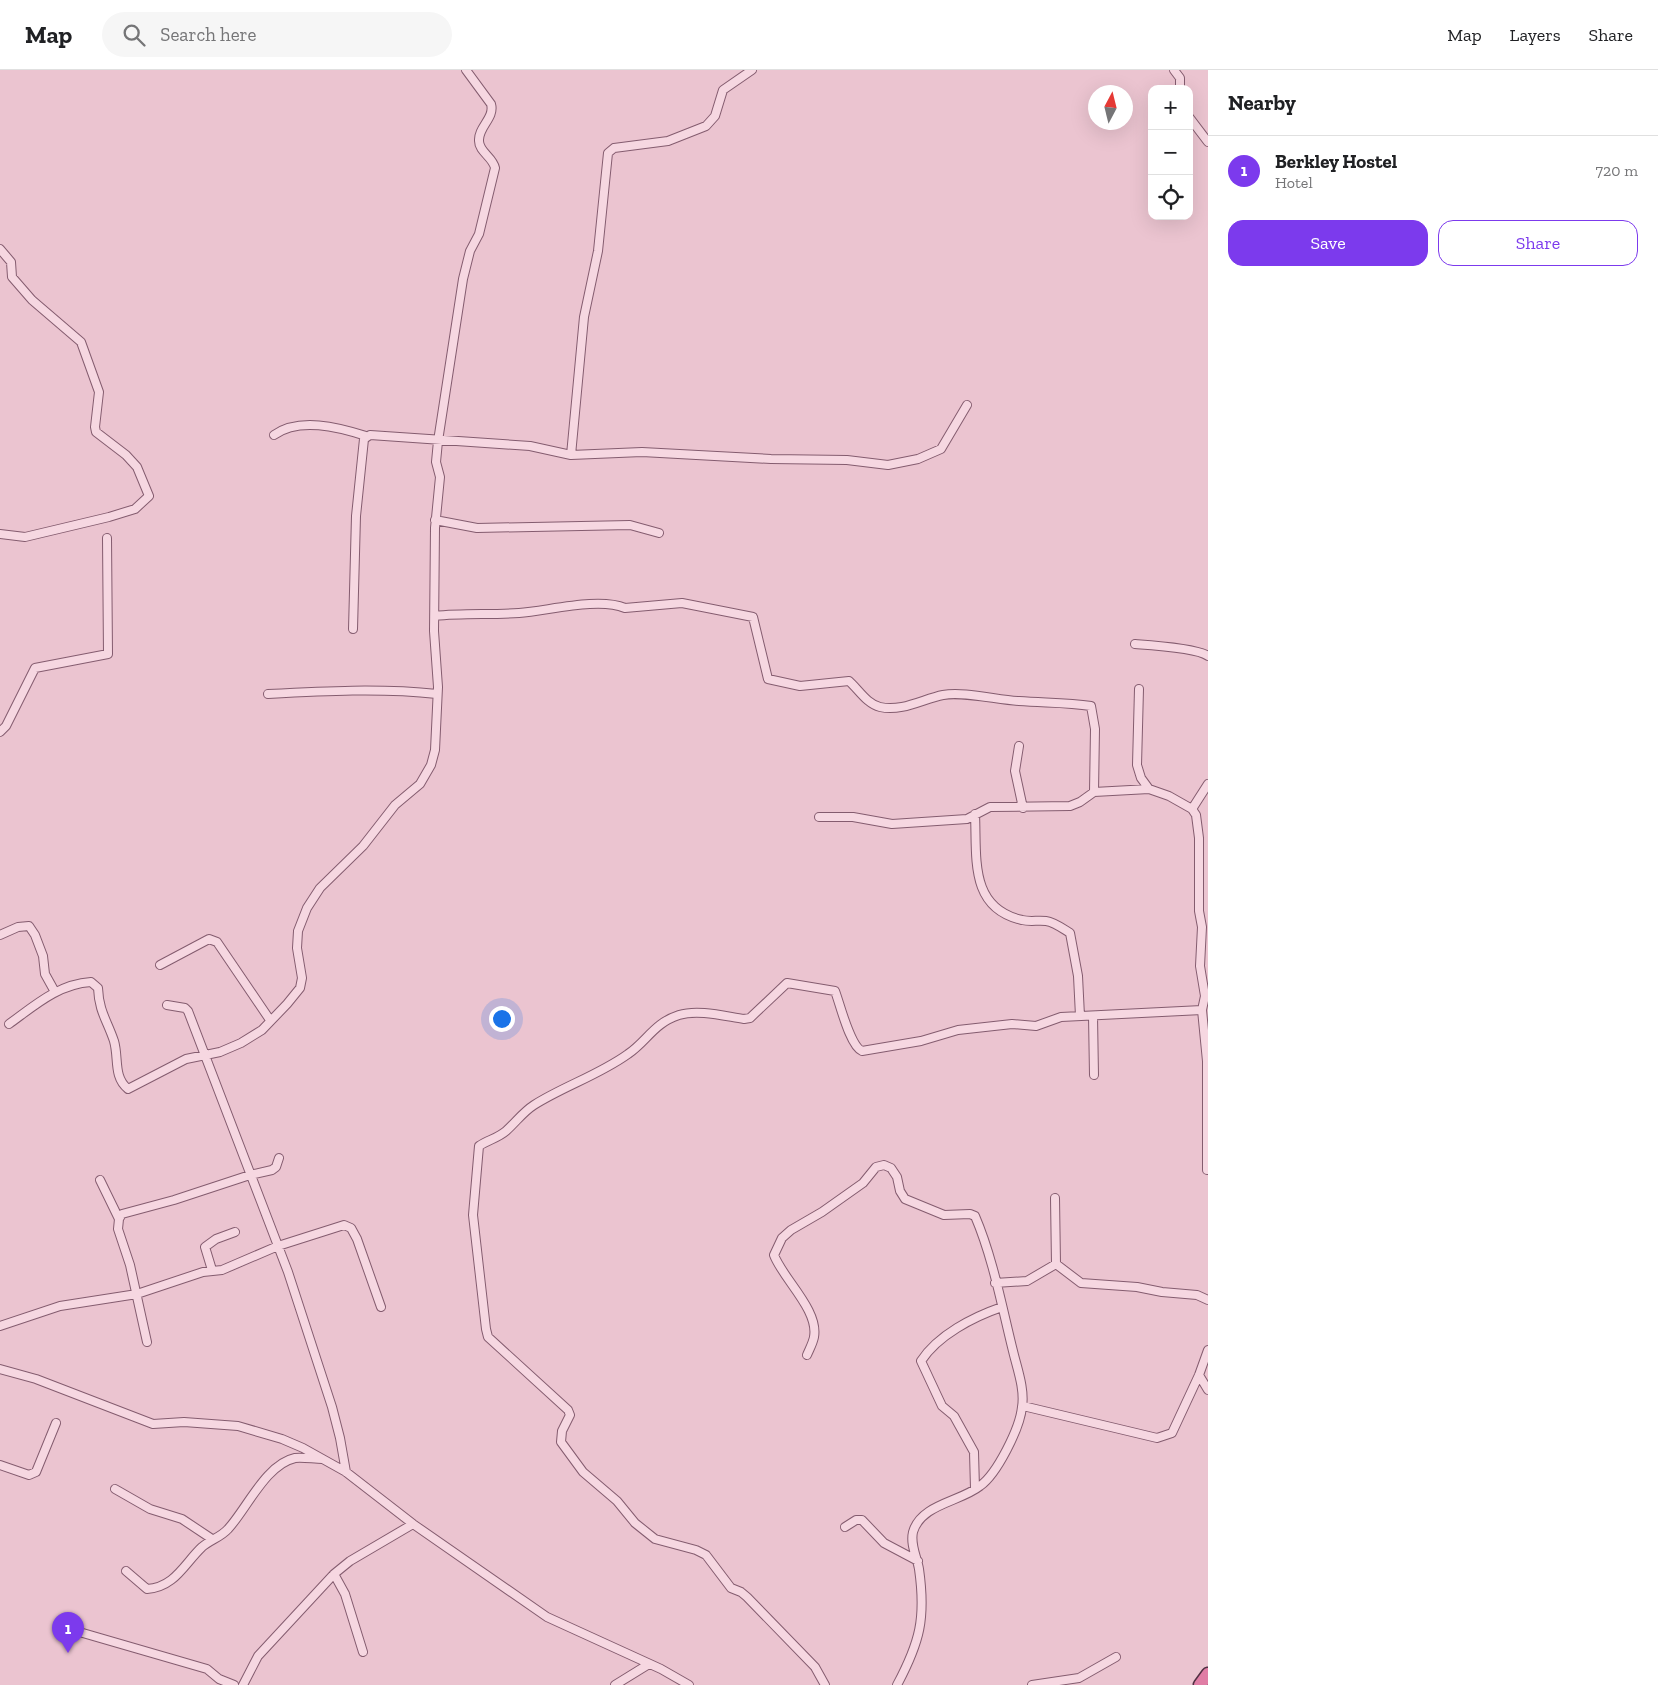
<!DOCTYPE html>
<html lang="en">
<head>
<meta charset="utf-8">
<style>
	:root { --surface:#fff; --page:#f6f6f6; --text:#202124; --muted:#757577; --line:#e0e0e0; --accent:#7c3aed }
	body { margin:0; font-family:"Zilla Slab",serif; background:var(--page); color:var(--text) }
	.controls { position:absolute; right:15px; top:15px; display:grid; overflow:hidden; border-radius:10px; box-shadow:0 5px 20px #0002 }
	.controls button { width:45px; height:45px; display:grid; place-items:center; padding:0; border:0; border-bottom:1px solid var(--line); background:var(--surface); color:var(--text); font:25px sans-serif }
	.compass { position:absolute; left:1088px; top:15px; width:45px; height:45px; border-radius:50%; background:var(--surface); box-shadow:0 5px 20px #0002; rotate:7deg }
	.you { position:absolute; left:501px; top:948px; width:18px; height:18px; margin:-12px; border:4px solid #fff; border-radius:50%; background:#1a73e8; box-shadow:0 0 0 8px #1a73e833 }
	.badge { display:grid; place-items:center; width:32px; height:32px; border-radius:50%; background:var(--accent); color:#fff; font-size:16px; font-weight:700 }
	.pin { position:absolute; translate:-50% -41px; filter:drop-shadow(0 1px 2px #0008) }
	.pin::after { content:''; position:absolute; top:26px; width:18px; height:15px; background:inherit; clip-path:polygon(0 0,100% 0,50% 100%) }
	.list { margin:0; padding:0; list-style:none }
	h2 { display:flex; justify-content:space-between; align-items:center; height:65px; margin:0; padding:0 20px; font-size:21px }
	h2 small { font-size:16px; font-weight:400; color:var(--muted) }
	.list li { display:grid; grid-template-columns:32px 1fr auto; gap:15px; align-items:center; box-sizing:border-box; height:70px; padding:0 20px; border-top:1px solid var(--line) }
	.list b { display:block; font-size:19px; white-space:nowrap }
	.list p { margin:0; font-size:16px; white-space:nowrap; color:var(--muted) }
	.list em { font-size:16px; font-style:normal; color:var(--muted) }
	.actions { display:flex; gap:10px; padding:15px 20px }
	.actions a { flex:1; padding:11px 0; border:1px solid var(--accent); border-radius:15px; text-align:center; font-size:18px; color:var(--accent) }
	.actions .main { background:var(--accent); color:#fff }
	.icon { flex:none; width:28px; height:28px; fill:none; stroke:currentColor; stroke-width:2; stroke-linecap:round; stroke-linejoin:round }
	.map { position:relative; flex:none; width:1208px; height:1615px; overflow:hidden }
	header { display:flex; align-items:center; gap:30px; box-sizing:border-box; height:70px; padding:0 25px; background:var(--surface); border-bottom:1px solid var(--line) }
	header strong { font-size:24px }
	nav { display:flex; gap:28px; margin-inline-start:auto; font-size:18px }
	.search { width:350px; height:45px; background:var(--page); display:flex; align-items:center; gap:12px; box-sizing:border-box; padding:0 18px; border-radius:28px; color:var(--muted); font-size:19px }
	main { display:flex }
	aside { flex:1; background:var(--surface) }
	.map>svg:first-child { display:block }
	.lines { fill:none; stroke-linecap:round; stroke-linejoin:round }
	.minor-casing { stroke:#845c6f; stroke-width:10 }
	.trunk-casing { stroke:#523043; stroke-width:15 }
	.minor { stroke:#f6d7e1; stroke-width:8 }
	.trunk { stroke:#e07da5; stroke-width:12 }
</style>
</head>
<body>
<header>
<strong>Map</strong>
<div class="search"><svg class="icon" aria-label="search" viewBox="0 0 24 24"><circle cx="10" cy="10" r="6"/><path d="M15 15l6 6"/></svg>Search here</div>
<nav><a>Map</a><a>Layers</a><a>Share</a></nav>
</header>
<main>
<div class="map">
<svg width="1208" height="1615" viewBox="0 0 1208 1615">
	<rect width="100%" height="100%" fill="#ebc4d0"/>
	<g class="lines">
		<defs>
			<path id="minor" d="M 1174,0 L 1180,8 L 1180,19
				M 1189,47 L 1208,72
				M 0,179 L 11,192 L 12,207 L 32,230 L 81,272 L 99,322 L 95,357 L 96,362 L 126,385 L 137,397 L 149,426 L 135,439 L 109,447 L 25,467 L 0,464
				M 274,365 C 299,347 338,357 366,366
				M 571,385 L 584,247 L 598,181 L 608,83 L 614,78 L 668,71 L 706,56 L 715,46 L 723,20 L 752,0
				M 435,450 L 477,458 L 630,455 L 659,463
				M 435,546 C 463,543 491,545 519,543 C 548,541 598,527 625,538 L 682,533 L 753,547 L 768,609 L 800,616 L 849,611 C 859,620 867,634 880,637 C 902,642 923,629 943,625 C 963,621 998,630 1019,631 C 1044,633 1067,632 1091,636 L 1095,659 L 1094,722
				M 353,559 L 356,446 L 364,369 L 370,365 L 530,376 L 571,385 L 642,382 L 771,389 L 847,390 L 888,395 L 918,389 L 941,379 L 967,335
				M 1135,574 C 1149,575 1198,578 1208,586
				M 1139,619 L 1137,695 L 1141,708 L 1149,719 L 1169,726 L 1192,739 L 1196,745 L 1199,768 L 1199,841 L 1202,857 L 1200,896 L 1205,926
				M 268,624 C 324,621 381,618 437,624
				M 0,662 L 6,656 L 35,598 L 108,584 L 107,468
				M 1019,676 L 1015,701 L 1023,738
				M 1192,739 L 1208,714
				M 975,744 C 977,788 969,838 1022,850 C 1030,852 1038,850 1046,851 C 1054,852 1062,858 1070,863 L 1078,906 L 1080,946
				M 819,747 L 853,747 L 892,754 L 967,749 L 990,737 L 1070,736 L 1080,732 L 1094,722 L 1149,719
				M 0,865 L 18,857 L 29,856 L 35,865 L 43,886 L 45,904 L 55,922
				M 160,895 L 209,869 L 217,872 L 270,950
				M 167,935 L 185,938 L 188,941 L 288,1202 L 332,1337 L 340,1368 L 346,1402
				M 1093,946 L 1094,1005
				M 9,954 C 34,936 58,914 91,912 L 98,918 C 99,942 107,950 114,971 C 119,988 113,1007 128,1019 L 186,989 L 220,982 L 241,973 L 262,960 L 287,934 L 300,918 L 302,908 L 297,878 L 298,861 L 307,838 L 320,818 L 363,776 L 395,735 L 420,714 L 431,695 L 435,680 L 438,617 L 434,561 L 435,458 L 440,407 L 436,392 L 438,371 L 463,209 L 470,181 L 479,164 L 495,98 C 493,87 479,82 479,71 C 478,57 495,48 491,34 L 466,0
				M 1207,1100 L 1207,991 L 1202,940 L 1205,926 L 1208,926
				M 100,1110 L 119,1149
				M 1056,1194 L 1081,1213 L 1137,1217 L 1162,1222 L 1197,1225 L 1208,1230
				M 212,1200 L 205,1177 L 216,1169 L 235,1162
				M 995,1213 L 1027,1211 L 1056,1194 L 1055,1128
				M 0,1256 L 60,1236 L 137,1224 L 203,1202 L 222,1200 L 278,1176 L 344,1155 L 351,1158 L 357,1169 L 381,1237
				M 147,1272 L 130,1195 L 118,1159 L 119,1149 L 122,1144 L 174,1130 L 250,1105 L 272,1100 L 276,1097 L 279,1088
				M 807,1285 C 809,1280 813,1273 814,1267 C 819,1240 783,1209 774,1185 L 782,1168 L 791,1160 L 822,1142 L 863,1113 L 876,1097 L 884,1095 L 891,1098 L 897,1107 L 900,1121 L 905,1129 L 944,1145 L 970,1144 L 975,1146 C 993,1188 1002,1237 1013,1281 C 1017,1298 1025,1319 1022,1337 C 1020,1358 997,1404 980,1416 C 960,1432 921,1434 913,1462 C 910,1475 917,1487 919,1499 C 926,1548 920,1572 897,1615
				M 0,1299 L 36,1309 L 153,1354 L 184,1352 L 238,1356 L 282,1369 L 303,1378 L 346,1402 L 413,1454 L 547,1547 L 661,1599 L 689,1615
				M 1199,1305 L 1208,1320
				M 1023,1336 L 1157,1368 L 1172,1363 L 1199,1305 L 1208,1280
				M 0,1395 L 29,1405 L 36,1402 L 56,1353
				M 115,1419 L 150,1439 L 182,1449 L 212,1469
				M 975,1419 L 974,1382 L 954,1346 L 942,1336 L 921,1291 C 938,1265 973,1247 1002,1237
				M 845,1457 L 856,1450 L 862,1450 L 884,1473 L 918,1491
				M 126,1501 L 147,1519 C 175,1517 184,1494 202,1477 C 210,1470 221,1467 228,1459 C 246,1440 266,1394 295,1388 C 303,1387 314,1389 322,1389
				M 334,1504 L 345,1524 L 363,1582
				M 69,1559 L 207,1599 L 219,1609 L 234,1615
				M 243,1615 L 258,1586 L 334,1504 L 350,1491 L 413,1454
				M 615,1615 L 649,1594
				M 825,1615 L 815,1597 L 747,1527 L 741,1522 L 731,1518 L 706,1485 L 696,1480 L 655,1469 L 635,1453 L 617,1431 L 583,1402 L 561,1372 L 562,1361 L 570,1345 L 568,1340 L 488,1267 L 486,1259 L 473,1145 L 479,1076 C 488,1070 498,1068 506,1061 C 516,1052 523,1042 534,1035 C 564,1016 599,1005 628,984 C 647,971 654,953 679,945 C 698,939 724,946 744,949 L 750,948 L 787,913 L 835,921 C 840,934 850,976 862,981 L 921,971 L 958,960 L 1012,954 L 1036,956 L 1061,947 L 1202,940
				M 1032,1615 L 1079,1608 L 1116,1587"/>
			<path id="trunk" d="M 1200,1615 L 1208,1604"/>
		</defs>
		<use href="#minor" class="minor-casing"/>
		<use href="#trunk" class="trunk-casing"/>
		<use href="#minor" class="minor"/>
		<use href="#trunk" class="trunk"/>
	</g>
</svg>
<div class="controls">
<button>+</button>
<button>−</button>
<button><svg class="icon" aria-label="locate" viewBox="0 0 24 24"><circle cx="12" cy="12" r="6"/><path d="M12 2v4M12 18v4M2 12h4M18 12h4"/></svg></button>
</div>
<svg class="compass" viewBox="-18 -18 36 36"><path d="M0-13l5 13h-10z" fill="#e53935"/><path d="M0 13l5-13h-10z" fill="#757577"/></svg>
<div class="you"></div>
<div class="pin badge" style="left:68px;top:1583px">1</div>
</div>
<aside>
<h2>Nearby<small></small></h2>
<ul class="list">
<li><span class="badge">1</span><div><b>Berkley Hostel</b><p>Hotel</p></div><em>720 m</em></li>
</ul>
<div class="actions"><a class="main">Save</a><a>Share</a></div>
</aside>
</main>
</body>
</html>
